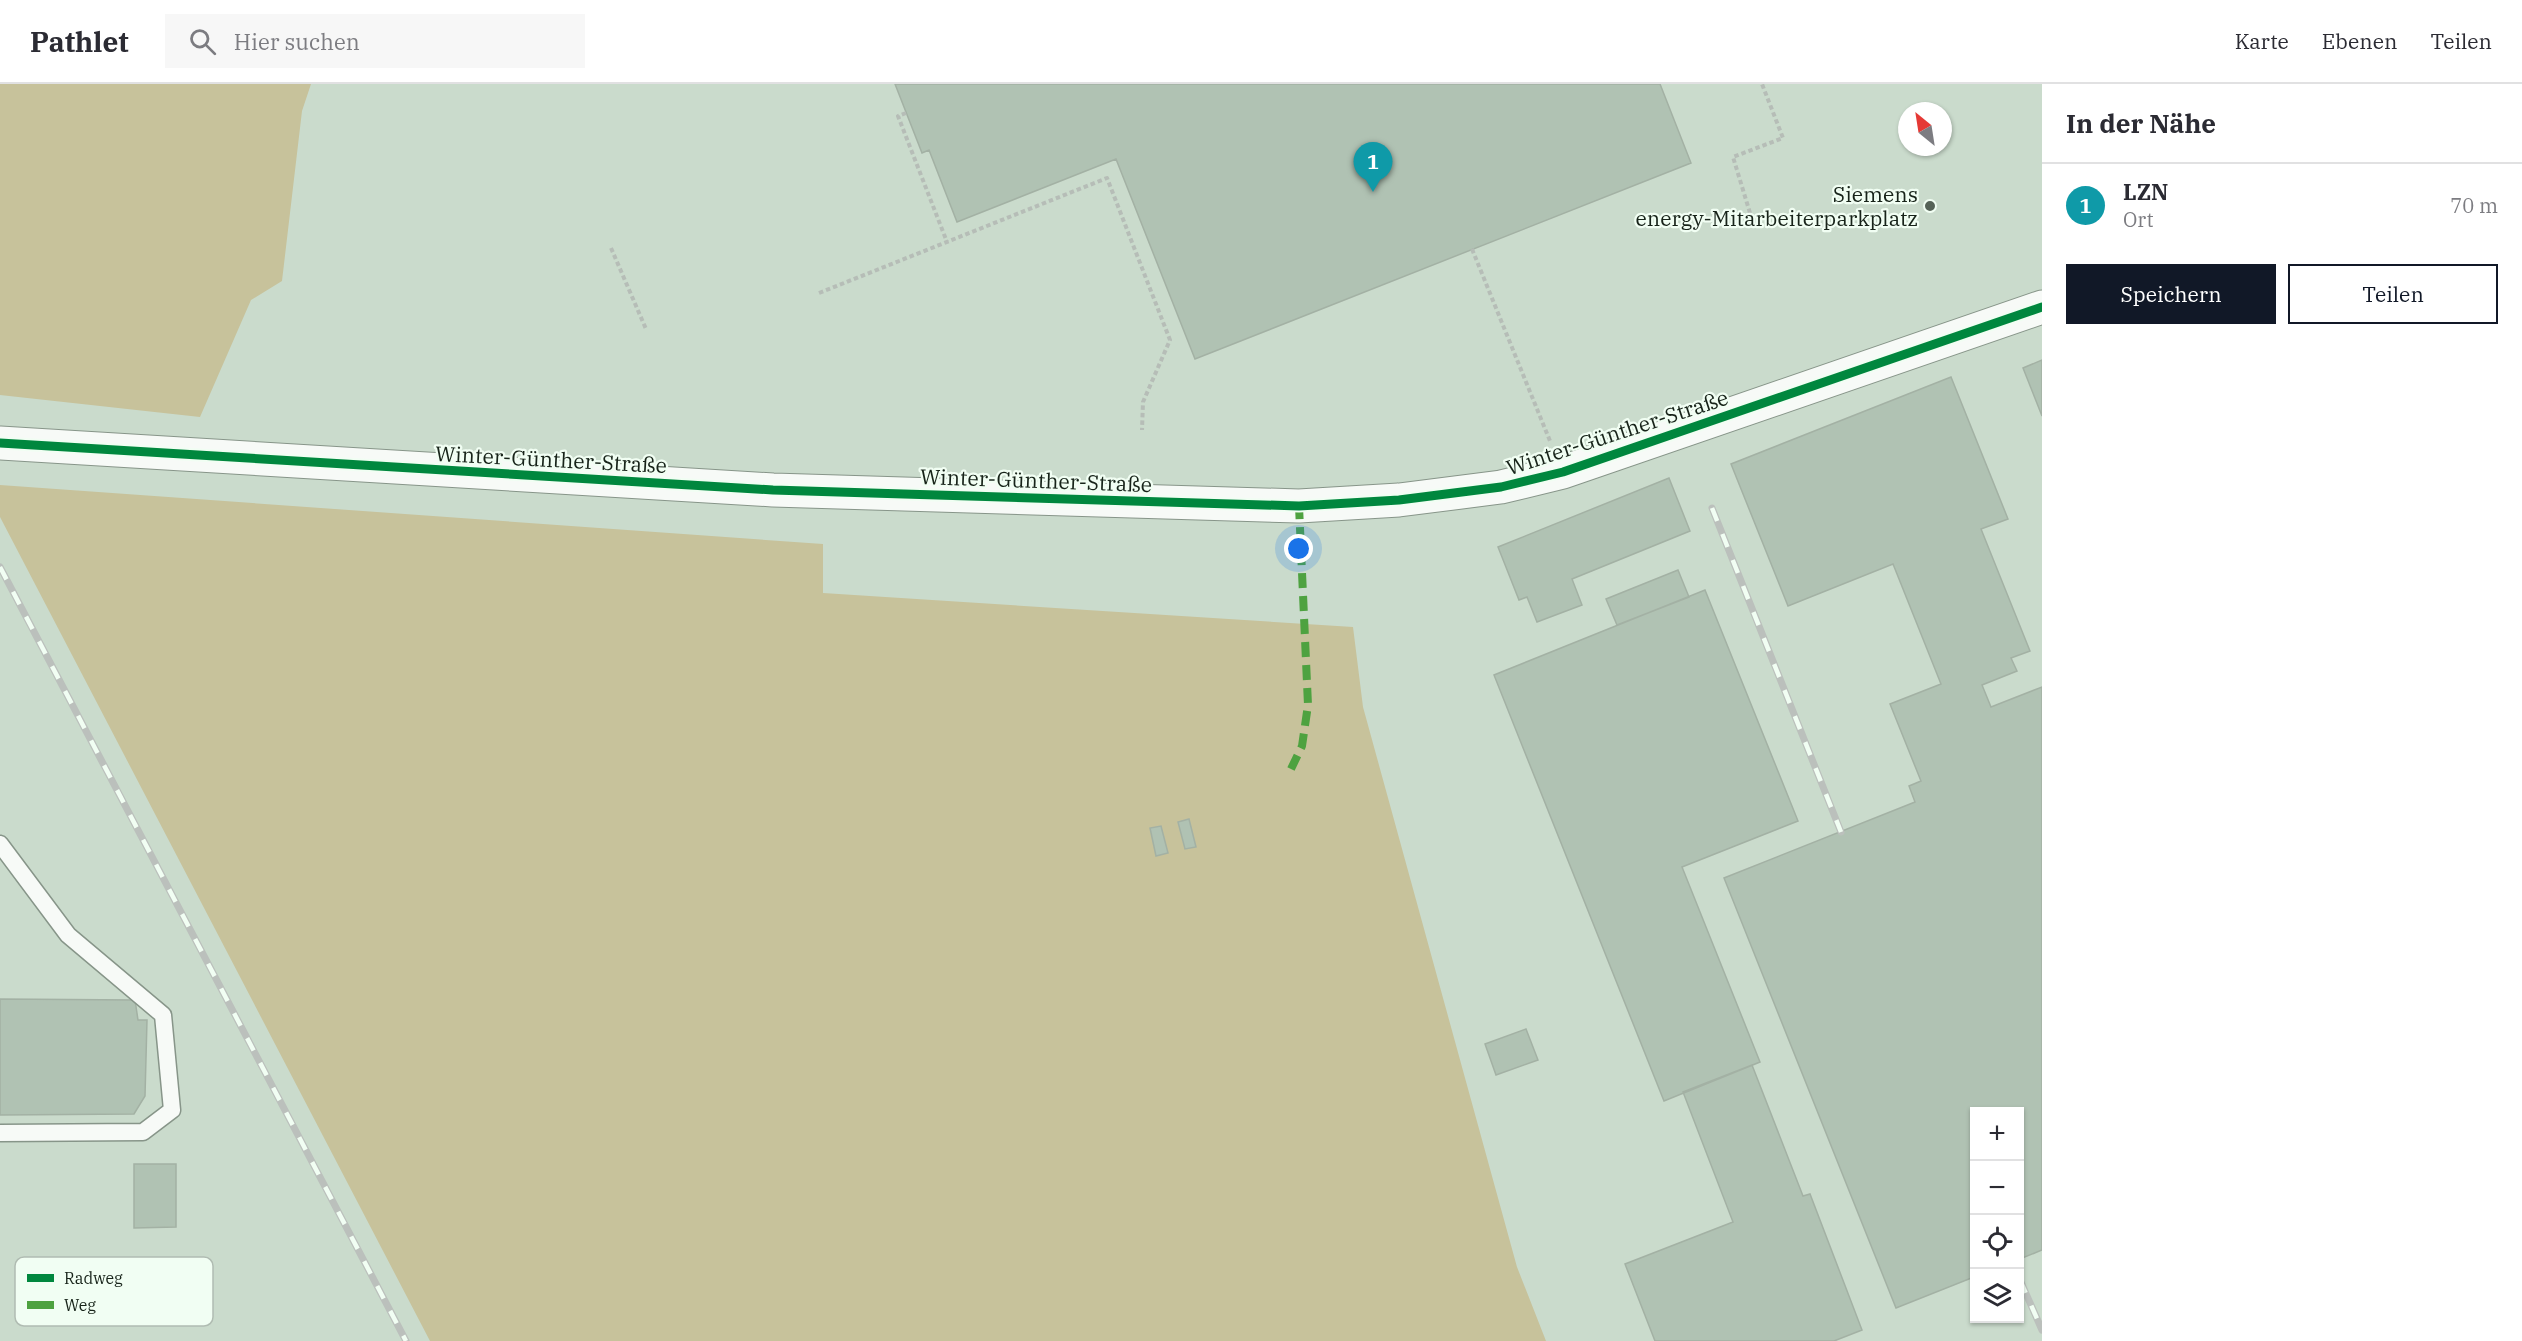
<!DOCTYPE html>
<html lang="de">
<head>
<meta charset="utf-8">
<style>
	:root { --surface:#fff; --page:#f7f7f7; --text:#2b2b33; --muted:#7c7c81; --line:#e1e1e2; --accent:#111827 }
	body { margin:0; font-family:"IBM Plex Serif",serif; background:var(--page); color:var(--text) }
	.controls { position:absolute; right:18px; bottom:18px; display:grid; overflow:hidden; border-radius:0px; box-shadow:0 2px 4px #0004 }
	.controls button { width:54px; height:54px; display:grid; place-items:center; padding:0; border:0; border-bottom:2px solid var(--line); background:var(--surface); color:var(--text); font:30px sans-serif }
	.compass { position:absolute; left:1898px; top:18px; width:54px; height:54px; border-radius:50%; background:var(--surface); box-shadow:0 2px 4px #0004; rotate:330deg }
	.you { position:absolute; left:1299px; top:465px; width:21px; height:21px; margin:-15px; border:4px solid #fff; border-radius:50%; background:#1a73e8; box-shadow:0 0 0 9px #1a73e833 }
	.badge { display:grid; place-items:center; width:39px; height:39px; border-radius:50%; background:var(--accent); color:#fff; font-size:20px; font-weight:700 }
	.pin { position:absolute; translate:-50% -50px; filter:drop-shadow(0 2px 3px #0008) }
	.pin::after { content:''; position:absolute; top:32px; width:21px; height:18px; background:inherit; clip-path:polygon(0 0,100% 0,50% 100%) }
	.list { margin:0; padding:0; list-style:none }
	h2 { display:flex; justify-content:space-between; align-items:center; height:78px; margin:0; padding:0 24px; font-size:26px }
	h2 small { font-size:20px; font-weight:400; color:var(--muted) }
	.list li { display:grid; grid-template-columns:39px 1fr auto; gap:18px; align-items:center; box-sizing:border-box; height:84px; padding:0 24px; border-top:2px solid var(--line) }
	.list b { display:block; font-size:22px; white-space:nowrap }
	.list p { margin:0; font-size:20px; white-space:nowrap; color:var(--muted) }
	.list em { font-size:20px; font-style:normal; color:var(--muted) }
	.actions { display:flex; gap:12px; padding:18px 24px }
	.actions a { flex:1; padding:14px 0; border:2px solid var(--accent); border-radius:0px; text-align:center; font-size:21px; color:var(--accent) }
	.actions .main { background:var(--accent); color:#fff }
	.icon { flex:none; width:33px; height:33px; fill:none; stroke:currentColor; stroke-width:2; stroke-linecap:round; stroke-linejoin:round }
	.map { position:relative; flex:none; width:2042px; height:1257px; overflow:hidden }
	header { display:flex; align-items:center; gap:36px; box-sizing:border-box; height:84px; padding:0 30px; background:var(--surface); border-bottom:2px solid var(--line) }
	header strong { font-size:28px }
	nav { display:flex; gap:33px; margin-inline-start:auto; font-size:21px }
	.search { width:420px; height:54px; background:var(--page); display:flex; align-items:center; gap:15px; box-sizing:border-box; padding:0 21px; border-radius:0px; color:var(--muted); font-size:22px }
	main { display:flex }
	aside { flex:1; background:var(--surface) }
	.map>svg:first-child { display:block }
	.green { fill:#c7c29b }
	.building { fill:#b0c2b3; stroke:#a3b1a4; stroke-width:1.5 }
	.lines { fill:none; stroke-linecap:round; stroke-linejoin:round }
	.lane-casing { stroke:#879589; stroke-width:19 }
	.street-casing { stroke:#879589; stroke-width:35 }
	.path { stroke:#b6bdb7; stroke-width:4; stroke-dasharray:4.5 3; stroke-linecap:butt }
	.lane { stroke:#f7faf7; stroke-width:16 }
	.street { stroke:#f7faf7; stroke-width:33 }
	.rail-casing { stroke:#bbc0bc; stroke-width:7 }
	.rail { stroke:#f1fef3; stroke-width:4.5; stroke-dasharray:14; stroke-linecap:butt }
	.quiet { stroke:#4ea240; stroke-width:8; stroke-dasharray:15 8; stroke-linecap:butt }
	.cycleway-casing { stroke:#f1fef3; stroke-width:13 }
	.cycleway { stroke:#00873e; stroke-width:9 }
	.poi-dot { fill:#566358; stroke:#f1fef3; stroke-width:2 }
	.labels { text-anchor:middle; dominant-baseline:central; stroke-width:4.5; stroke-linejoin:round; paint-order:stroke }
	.poi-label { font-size:21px; fill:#172319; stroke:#f1fef3; text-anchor:end }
	.street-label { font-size:21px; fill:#172319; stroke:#f1fef3 }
	.key { fill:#f1fef3; stroke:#b0bcb2; stroke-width:1.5 }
	.key-label { font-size:16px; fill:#172319 }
</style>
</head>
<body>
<header>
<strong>Pathlet</strong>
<div class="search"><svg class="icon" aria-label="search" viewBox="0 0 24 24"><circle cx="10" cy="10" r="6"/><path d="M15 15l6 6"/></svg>Hier suchen</div>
<nav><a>Karte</a><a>Ebenen</a><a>Teilen</a></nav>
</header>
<main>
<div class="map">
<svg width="2042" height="1257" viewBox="0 0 2042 1257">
	<rect width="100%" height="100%" fill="#cadbcc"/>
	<path class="green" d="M 0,0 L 311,0 L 302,27 L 282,197 L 251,216 L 200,333 L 0,311 Z
		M 0,401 L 823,460 L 823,509 L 1353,543 L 1363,623 L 1517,1183 L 1546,1257 L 430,1257 L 0,433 Z"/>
	<path class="building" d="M 895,0 L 1660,0 L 1691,79 L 1195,275 L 1116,75 L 957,138 L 929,66 L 922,69 Z
		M 2042,276 L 2042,332 L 2023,284 Z
		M 1951,293 L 2008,435 L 1981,445 L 2030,567 L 2011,574 L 2017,587 L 1982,601 L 1991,623 L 2042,603 L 2042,1166 L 2020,1175 L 2020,1028 L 1974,1028 L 1974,1193 L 1896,1224 L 1724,794 L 1915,718 L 1909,702 L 1921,697 L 1890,620 L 1941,600 L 1893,480 L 1788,522 L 1731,380 Z
		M 1669,394 L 1690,447 L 1572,495 L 1582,521 L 1537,538 L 1527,513 L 1519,516 L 1498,463 Z
		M 1678,486 L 1689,513 L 1617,541 L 1606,515 Z
		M 1705,506 L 1798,737 L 1682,783 L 1760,978 L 1664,1017 L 1494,591 Z
		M 1189,735 L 1196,763 L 1185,765 L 1178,738 Z
		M 1161,742 L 1168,769 L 1156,772 L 1150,744 Z
		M 0,915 L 135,916 L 138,936 L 147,936 L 145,1012 L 134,1030 L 0,1031 Z
		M 1526,945 L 1538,976 L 1496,991 L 1485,960 Z
		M 1752,981 L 1803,1112 L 1810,1110 L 1862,1246 L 1834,1257 L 1655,1257 L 1625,1180 L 1733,1138 L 1683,1008 Z
		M 134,1080 L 176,1080 L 176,1143 L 134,1144 Z"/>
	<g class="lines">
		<defs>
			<path id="lane" d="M 0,760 L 68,851 L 163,931 L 172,1026 L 143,1048 L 0,1049"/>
			<path id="street" d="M 0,359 L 773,406 L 1299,422 L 1399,416 L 1501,403 L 1563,388 L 2042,223"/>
		</defs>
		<use href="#lane" class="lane-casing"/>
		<use href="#street" class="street-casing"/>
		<path class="path" d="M 906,29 L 898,32 L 947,158
			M 1750,129 L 1733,73 L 1783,54 L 1762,0
			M 611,164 L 646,245
			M 1472,165 L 1550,357
			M 819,209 L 1107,94 L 1170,256 L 1143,318 L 1142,346"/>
		<use href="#lane" class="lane"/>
		<use href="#street" class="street"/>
		<defs>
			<path id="rail" d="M 1712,424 L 1841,748
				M 0,483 L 406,1257
				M 2020,1196 L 2042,1246"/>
		</defs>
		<use href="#rail" class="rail-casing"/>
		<use href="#rail" class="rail"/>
		<path class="quiet" d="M 1291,685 L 1302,662 L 1308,621 L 1299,422"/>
		<defs>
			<path id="cycleway" d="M 0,359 L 773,406 L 1299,422 L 1399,416 L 1501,403 L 1563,388 L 2042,223"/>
		</defs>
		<use href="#cycleway" class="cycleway-casing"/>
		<use href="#cycleway" class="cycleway"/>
	</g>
	<circle class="poi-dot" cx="1930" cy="122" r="6"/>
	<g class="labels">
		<g class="poi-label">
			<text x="1918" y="110">Siemens<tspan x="1918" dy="24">energy-Mitarbeiterparkplatz</tspan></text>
		</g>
		<g class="street-label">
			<text transform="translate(1617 348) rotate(-18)">Winter-Günther-Straße</text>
			<text transform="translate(551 375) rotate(3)">Winter-Günther-Straße</text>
			<text transform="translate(1036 396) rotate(2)">Winter-Günther-Straße</text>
		</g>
	</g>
	<rect x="15" y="1173" width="198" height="69" rx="9" class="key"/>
	<rect x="27" y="1190" width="27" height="8" fill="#00873e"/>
	<rect x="27" y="1217" width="27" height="8" fill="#4ea240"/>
	<g class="key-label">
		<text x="64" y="1200">Radweg</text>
		<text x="64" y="1227">Weg</text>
	</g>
</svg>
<div class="controls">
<button>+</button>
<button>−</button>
<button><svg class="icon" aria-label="locate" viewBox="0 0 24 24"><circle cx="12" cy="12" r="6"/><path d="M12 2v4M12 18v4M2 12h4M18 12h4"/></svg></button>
<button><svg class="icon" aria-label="layers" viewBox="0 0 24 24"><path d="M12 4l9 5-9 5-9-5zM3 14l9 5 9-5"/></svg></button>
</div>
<svg class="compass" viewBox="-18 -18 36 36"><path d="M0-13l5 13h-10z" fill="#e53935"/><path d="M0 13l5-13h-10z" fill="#7c7c81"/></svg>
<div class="you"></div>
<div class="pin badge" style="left:1373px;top:108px;background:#0f9aa8">1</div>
</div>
<aside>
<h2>In der Nähe<small></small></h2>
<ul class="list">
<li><span class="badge" style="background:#0f9aa8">1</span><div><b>LZN</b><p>Ort</p></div><em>70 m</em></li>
</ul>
<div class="actions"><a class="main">Speichern</a><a>Teilen</a></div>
</aside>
</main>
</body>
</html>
